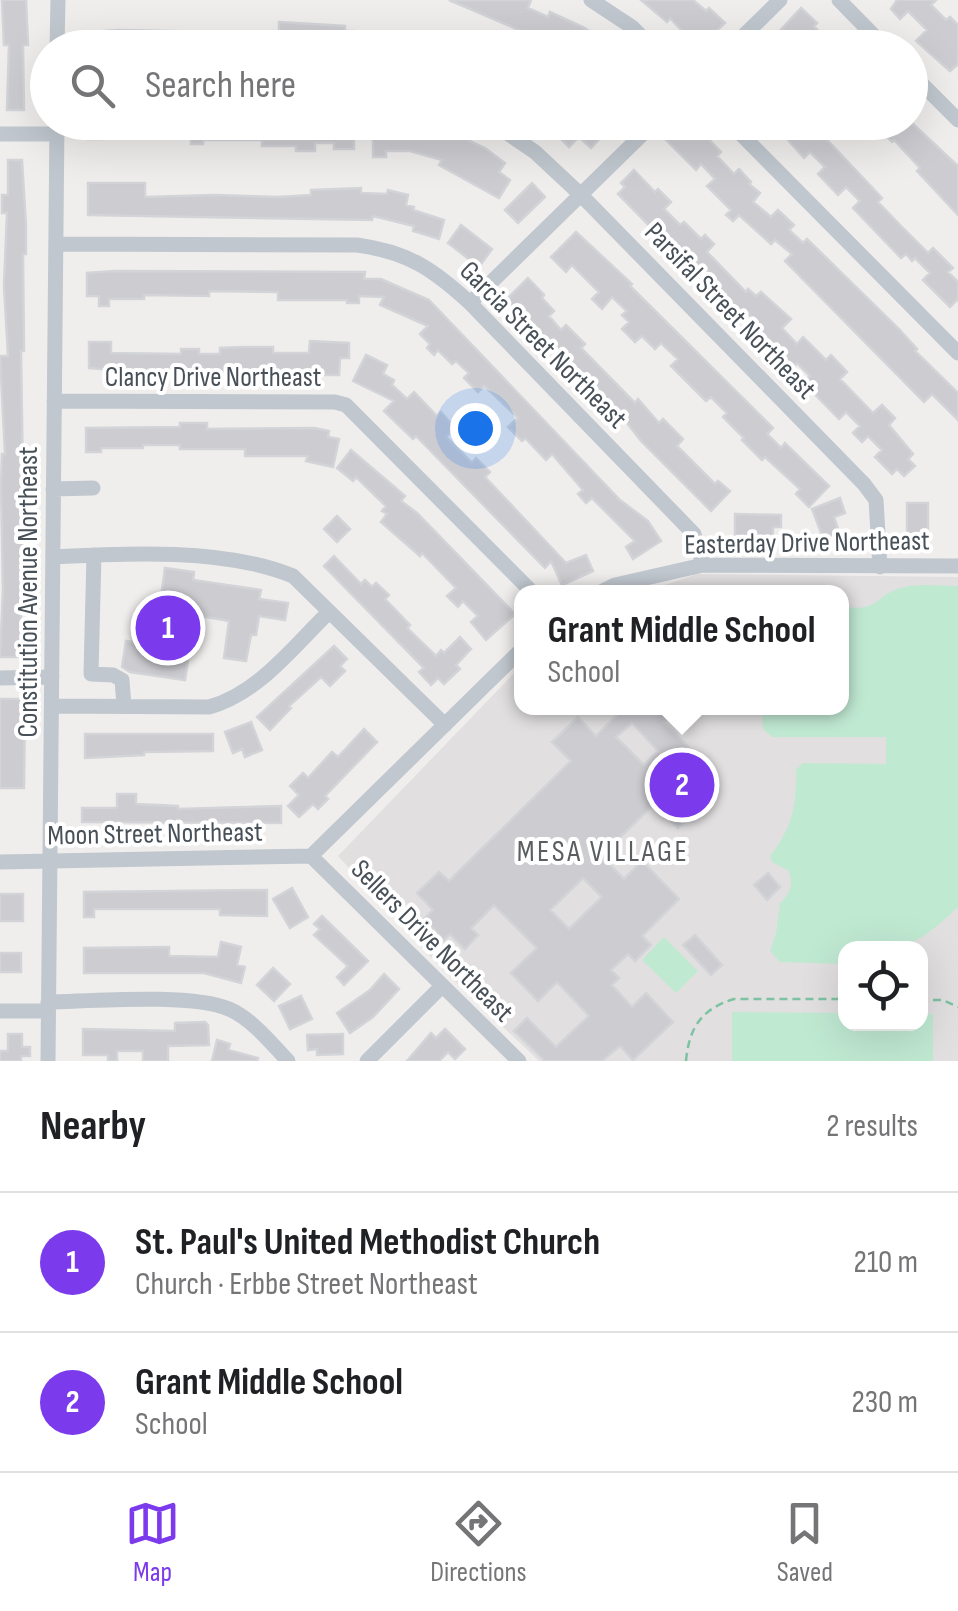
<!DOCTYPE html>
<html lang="en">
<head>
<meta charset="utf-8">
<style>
	:root { --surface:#fff; --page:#f2f2f2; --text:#202124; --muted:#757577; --line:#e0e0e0; --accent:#7c3aed }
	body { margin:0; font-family:"Sofia Sans Condensed",sans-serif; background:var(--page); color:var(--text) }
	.controls { position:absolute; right:30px; bottom:30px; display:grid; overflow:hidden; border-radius:20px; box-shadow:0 10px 40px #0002 }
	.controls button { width:90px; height:90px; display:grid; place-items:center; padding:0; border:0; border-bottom:2px solid var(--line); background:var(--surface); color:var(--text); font:50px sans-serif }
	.you { position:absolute; left:475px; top:428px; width:35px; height:35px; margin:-25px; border:8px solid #fff; border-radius:50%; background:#1a73e8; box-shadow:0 0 0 15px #1a73e833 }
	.badge { display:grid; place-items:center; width:65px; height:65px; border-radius:50%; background:var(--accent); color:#fff; font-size:32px; font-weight:700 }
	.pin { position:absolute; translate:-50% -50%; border:5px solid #fff; box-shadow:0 2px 10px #0006 }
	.popup { position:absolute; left:514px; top:585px; width:335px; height:130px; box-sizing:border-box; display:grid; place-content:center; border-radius:20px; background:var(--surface); filter:drop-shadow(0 2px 8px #0005); font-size:32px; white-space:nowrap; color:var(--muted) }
	.popup b { font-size:38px; color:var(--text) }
	.popup::after { content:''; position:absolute; left:50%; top:100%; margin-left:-20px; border:20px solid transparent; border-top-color:var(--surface) }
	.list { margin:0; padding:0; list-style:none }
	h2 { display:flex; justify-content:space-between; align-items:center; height:130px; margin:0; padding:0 40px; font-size:42px }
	h2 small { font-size:32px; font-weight:400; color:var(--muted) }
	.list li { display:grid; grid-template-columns:65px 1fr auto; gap:30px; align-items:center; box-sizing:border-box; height:140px; padding:0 40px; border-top:2px solid var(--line) }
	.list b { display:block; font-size:38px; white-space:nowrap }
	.list p { margin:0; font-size:32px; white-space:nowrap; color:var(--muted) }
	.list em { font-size:32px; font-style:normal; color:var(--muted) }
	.icon { flex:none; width:55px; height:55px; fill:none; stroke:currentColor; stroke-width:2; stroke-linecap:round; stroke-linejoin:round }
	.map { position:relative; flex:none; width:958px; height:1061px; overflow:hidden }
	.search { position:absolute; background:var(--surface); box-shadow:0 10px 40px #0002; left:30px; right:30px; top:30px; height:110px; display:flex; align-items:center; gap:25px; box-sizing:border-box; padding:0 35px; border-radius:55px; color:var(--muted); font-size:38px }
	.sheet { height:410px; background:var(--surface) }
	nav { display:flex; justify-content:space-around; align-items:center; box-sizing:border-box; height:140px; border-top:2px solid var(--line); background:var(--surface); font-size:28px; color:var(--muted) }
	nav a { display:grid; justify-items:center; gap:5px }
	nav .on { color:var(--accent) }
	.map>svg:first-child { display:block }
	.education { fill:#e1dfdf; fill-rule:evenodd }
	.green { fill:#c0e9d2 }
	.building { fill:#ccccd1; stroke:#d2d4d8; stroke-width:2.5; fill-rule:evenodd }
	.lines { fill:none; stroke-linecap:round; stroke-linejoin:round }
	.path { stroke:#7dc2a3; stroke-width:2.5; stroke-dasharray:8 5; stroke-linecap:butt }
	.minor { stroke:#c0c7ce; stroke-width:15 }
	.labels { text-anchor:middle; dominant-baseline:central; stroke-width:8; stroke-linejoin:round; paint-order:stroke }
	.street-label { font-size:28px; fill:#485058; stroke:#fff }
	.neighbourhood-label { font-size:30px; letter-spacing:2.5px; fill:#5b5e61; stroke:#fff }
</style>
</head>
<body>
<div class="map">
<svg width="958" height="1061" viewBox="0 0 958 1061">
	<rect width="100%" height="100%" fill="#f0eeed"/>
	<path class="education" d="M 697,574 L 958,577 L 958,1061 L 539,1061 L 443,970 L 338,856 L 522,665 L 522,708 L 842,708 L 842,592 L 644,592 ZM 846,948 L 920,948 L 920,1024 L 846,1024 Z"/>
	<path class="green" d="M 958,586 L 958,907 C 913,950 906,948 846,948 L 845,964 L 780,962 L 770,951 L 776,934 L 780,903 C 791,893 793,885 789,871 L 772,862 L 770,856 C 792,828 797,805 796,770 L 803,763 L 886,764 L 886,737 L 772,737 L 763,729 L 762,708 L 842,708 L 842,606 C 877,614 877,594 901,588 C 918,583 940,586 958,586 Z
		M 664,937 L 698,971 L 676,993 L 642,960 Z
		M 732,1012 L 845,1013 L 846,1024 L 920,1024 L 921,1014 L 933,1014 L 933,1061 L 732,1061 Z"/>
	<path class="building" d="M 2,0 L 26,0 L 28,45 L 23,45 L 24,110 L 7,110 L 9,45 L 4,45 Z
		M 449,0 L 531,0 L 528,8 L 548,17 L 550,12 L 585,28 L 612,48 L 561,48 Z
		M 641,0 L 693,0 L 706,11 L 709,8 L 725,23 L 698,48 L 670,18 L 667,22 Z
		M 897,0 L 936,0 L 931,5 L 946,20 L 950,17 L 958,25 L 958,64 L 950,71 L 916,41 L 927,30 L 908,11 L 900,19 L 891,9 Z
		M 801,8 L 817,23 L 814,26 L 833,48 L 764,48 Z
		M 279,22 L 345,26 L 345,31 L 354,31 L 354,35 L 386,35 L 386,48 L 244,48 L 244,34 L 279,32 Z
		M 119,30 L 223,32 L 223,48 L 89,48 L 89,32 Z
		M 88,122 L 334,125 L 334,122 L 385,122 L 385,128 L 412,128 L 416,122 L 448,131 L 485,148 L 505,163 L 499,172 L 510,180 L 499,198 L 439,165 L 442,160 L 410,151 L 386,151 L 386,157 L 373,157 L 373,134 L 354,134 L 354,149 L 334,149 L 334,143 L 315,143 L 315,151 L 296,151 L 296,146 L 262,146 L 262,140 L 203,140 L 203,144 L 191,144 L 191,137 L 149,134 L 104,134 L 104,139 L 88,139 Z
		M 541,122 L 590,122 L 603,135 L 591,148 L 579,137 L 569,147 L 558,136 L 560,134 Z
		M 683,122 L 692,122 L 721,152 L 717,156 L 734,174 L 739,169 L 751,182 L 749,184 L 760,193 L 753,202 L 771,217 L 778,210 L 794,225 L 789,230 L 803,243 L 807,239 L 899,329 L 917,349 L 915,351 L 958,393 L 958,420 L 932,394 L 924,402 L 785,261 L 792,254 L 775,240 L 771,244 L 739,215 L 733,221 L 726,215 L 731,210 L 707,186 L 715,179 L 701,164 L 696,170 L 666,140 Z
		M 772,122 L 800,122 L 809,131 L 814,126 L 882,198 L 878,202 L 901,226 L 928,253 L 933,248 L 953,268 L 948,272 L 958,282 L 958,299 L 950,307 L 923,280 L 930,273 L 915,258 L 912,261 L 906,254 L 901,258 L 853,208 L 860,201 L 846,187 L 838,195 L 818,174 L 825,167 L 810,152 L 804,158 Z
		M 873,122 L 911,122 L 958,166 L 958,215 L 917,171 L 920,168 L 894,140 L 892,142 Z
		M 8,160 L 22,160 L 26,226 L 26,254 L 23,254 L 24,351 L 21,351 L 24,546 L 21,546 L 21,657 L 0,657 L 3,591 L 1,486 L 2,454 L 5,454 L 0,356 L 8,356 L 4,286 L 7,213 L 2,213 L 2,195 L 8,195 Z
		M 634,170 L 655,192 L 658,189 L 671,202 L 664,209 L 680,225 L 684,222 L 701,239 L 705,235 L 714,244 L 707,252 L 746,292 L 748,289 L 756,296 L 761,292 L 791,319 L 782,328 L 797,344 L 803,337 L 826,360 L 831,355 L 847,372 L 840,379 L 873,413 L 882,405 L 895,418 L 889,425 L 913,454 L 908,459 L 915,466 L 904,476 L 897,469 L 892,474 L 875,457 L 882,450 L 868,436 L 862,442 L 853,433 L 860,426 L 846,412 L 839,419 L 803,382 L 810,376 L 797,363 L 791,369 L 755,334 L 762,327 L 745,311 L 739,317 L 618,194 L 625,187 L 621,183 Z
		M 88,183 L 145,183 L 145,197 L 214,195 L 278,197 L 311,195 L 311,190 L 361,188 L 361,193 L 387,194 L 388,190 L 408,195 L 406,205 L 414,207 L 413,210 L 444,220 L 439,239 L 413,231 L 414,226 L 373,216 L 372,220 L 88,215 Z
		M 532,183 L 545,197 L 518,223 L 505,210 Z
		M 461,225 L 492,249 L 479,267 L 448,243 Z
		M 576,232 L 632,284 L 630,286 L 773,428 L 767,434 L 781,448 L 785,443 L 829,486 L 809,507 L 796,494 L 800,489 L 765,457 L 762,460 L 742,440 L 744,438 L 723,417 L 727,413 L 711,397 L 706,401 L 671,366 L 678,359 L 661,343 L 655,349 L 642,336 L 635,342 L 622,329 L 629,322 L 622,315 L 627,311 L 612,297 L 602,309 L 592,299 L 599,292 L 572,265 L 566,272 L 551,257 Z
		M 115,271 L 365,272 L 364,279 L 381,279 L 429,300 L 620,500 L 648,521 L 661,541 L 633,559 L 626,547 L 635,541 L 592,498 L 586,503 L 578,494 L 583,490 L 552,454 L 546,460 L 525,438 L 522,441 L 508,427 L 518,418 L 491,392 L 484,386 L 478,392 L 464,378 L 469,373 L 456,361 L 452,364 L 438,350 L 434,355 L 427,348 L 430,344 L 420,334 L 428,326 L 380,305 L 384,297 L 359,296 L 359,303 L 347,303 L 347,300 L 278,300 L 278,292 L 209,291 L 209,296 L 144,295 L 144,299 L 109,299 L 109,306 L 99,306 L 99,296 L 87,296 L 87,273 Z
		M 528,278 L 544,295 L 542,298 L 554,311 L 549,316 L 561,330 L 566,325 L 585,344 L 581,348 L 635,403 L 638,399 L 659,423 L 663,419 L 683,439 L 677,446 L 715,484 L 718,481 L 730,491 L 711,511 L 641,441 L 609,400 L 605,404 L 594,393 L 599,389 L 586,376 L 581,380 L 517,311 L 515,313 L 504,302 Z
		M 310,341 L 349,343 L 349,358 L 340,358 L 339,375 L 181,375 L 89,368 L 89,342 L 111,342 L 111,353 L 181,354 L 181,349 L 199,349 L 199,354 L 220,354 L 220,348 L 244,347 L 273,347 L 273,353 L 309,353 Z
		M 366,355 L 387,365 L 383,374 L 394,380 L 392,385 L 407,399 L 414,392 L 437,416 L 441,412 L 455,428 L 446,437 L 472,463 L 476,458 L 490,472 L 485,477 L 566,563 L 586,555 L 593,571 L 562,585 L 551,561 L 545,568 L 416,436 L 413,439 L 384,411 L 394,401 L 353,381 Z
		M 180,423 L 207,423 L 207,429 L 314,428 L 329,431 L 328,437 L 339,439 L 333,467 L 306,461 L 308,456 L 245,456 L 245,449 L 180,449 L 180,445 L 143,445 L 143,448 L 101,448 L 101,452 L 86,452 L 86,428 L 180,427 Z
		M 351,450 L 405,496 L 401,501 L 417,513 L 515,614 L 486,640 L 471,622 L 478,616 L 463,601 L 458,607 L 447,596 L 456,588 L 422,553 L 420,556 L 381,522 L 387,514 L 382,511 L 386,506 L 356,477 L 353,481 L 337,468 Z
		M 840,498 L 845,513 L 834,517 L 839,532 L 823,538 L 812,509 Z
		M 907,503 L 928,503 L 928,541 L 907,541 Z
		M 735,514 L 781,515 L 781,527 L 773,527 L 773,536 L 735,535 Z
		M 337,516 L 350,529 L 337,542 L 324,529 Z
		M 334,556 L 361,584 L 365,580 L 372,587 L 376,583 L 389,595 L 385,599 L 410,625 L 407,628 L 436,656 L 441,650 L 444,653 L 460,637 L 471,649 L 456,665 L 460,669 L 444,684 L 438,678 L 431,685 L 419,672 L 424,668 L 324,566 Z
		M 165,568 L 194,572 L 193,580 L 261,590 L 259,599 L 288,603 L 285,620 L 259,616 L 256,635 L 251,635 L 246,661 L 224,658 L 229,621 L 195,615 L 185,680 L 130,672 L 122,667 L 126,641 L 140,643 L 145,608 L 153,609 L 155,596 L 161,597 Z
		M 334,646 L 347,659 L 340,666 L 345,671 L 330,686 L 321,677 L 289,706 L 291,708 L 270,730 L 257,717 Z
		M 0,699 L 25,699 L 24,788 L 0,788 Z
		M 612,708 L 679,708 L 664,722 L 709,768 L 678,798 L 693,813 L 678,828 L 654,804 L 601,856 L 624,879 L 642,861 L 679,899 L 642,936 L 651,945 L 635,961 L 628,954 L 611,970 L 619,978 L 612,985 L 632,1007 L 646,993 L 673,1022 L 633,1060 L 620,1046 L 602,1061 L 545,1061 L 514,1031 L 527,1018 L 556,1047 L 589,1016 L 557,982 L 538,1001 L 511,973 L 537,948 L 494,905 L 471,928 L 478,935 L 465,949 L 450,934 L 444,940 L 424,919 L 433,910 L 417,893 L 439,872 L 449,881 L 571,761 L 552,742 L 578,717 L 596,736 L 618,714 ZM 632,723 L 658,751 L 644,765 L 616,737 ZM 583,878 L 602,897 L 569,929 L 550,910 Z
		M 251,722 L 262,750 L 245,757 L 242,749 L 233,753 L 225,732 Z
		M 364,729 L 377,742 L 325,796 L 328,799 L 318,809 L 313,804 L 299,817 L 288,806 L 299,795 L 290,786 L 303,773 L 308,778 L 332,752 L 338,757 Z
		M 85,734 L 213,734 L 213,751 L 144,752 L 144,755 L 85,758 Z
		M 117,794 L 136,794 L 136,804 L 178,806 L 178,809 L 281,806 L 281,823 L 82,822 L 82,808 L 117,808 Z
		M 768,873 L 780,887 L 767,900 L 754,885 Z
		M 292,888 L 308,917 L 290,928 L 273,899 Z
		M 267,890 L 267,916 L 220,915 L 220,909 L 94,909 L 94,917 L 84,917 L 84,892 Z
		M 0,894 L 23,894 L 23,921 L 0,921 Z
		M 322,916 L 368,961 L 344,985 L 337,977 L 348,966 L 314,935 L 320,929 L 314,924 Z
		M 695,935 L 722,965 L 711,975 L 683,945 Z
		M 221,942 L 241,947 L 237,965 L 245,967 L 241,983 L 204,973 L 84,973 L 84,948 L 169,947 L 169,956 L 218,957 Z
		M 0,953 L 21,953 L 21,972 L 0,972 Z
		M 273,968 L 290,984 L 274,1001 L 257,985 Z
		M 384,974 L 399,989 L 373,1017 L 350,1033 L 337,1013 L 370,990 Z
		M 301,996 L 312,1019 L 290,1029 L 279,1006 Z
		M 205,1022 L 208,1025 L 209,1045 L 168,1046 L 168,1061 L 143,1061 L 143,1051 L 117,1051 L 117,1061 L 108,1061 L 108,1055 L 83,1055 L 83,1029 L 175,1031 L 175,1023 Z
		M 445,1029 L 465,1049 L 455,1059 L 448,1052 L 439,1061 L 407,1061 L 431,1033 L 436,1038 Z
		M 8,1034 L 22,1034 L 22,1047 L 30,1047 L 30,1056 L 21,1056 L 21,1061 L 0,1061 L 0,1051 L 8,1051 Z
		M 343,1034 L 343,1054 L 317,1055 L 317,1049 L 308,1050 L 307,1035 Z
		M 217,1040 L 230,1044 L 228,1050 L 258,1058 L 257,1061 L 212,1061 Z"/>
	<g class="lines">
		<path class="path" d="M 920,1000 L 943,1000 L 958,1007
			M 686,1061 C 689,1028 701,1009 734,999 L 846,999"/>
		<path class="minor" d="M 591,0 L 632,27 L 653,48
			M 839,0 L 886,48
			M 57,48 L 58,0
			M 731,48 L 780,0
			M 910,72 L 958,120
			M 491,122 L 535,152 L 581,195 L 864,484 L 876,500 L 880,567
			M 729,122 L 958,353
			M 0,134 L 57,134
			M 56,244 L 357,245 C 408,252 433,269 470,303 L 694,534 L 703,565
			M 470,303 L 655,122
			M 54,401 L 335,402 L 346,405 L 532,592
			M 53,489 L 93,488
			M 94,555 L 91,674 L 113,675 L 122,680 L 124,706
			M 53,557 C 125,553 226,548 293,576 L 445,725
			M 601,592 L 615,585 L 703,565 L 958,566
			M 0,678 L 52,677
			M 52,706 L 209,707 C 259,693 293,647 329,612
			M 311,856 L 522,649
			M 311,856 L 519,1061
			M 0,862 L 311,856
			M 48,1002 C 93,1001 191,993 229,1009 C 252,1019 271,1043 288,1061
			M 0,1011 L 48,1011
			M 48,1061 L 57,122
			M 367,1061 L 442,986"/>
	</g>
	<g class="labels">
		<g class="street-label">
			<text transform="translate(730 311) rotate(46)">Parsifal Street Northeast</text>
			<text transform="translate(543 345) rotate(45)">Garcia Street Northeast</text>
			<text x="213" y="377">Clancy Drive Northeast</text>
			<text transform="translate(807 543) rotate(-1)">Easterday Drive Northeast</text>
			<text transform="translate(28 592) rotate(-90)">Constitution Avenue Northeast</text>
			<text transform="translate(155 834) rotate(-1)">Moon Street Northeast</text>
			<text transform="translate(432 941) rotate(45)">Sellers Drive Northeast</text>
		</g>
		<g class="neighbourhood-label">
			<text x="603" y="852">MESA VILLAGE</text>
		</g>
	</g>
</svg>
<div class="controls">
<button><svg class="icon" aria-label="locate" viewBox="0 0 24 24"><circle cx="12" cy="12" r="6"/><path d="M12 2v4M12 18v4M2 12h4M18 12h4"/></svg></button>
</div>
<div class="you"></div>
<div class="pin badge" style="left:168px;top:628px">1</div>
<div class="pin badge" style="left:682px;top:785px">2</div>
<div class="popup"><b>Grant Middle School</b>School</div>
<div class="search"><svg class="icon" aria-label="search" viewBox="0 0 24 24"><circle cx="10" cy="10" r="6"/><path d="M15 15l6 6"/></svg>Search here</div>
</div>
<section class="sheet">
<h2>Nearby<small>2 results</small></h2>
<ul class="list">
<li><span class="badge">1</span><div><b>St. Paul's United Methodist Church</b><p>Church · Erbbe Street Northeast</p></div><em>210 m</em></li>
<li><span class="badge">2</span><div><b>Grant Middle School</b><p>School</p></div><em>230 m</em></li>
</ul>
</section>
<nav>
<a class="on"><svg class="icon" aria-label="map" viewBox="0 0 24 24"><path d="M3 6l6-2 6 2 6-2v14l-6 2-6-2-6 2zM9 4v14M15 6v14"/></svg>Map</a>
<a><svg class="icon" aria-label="directions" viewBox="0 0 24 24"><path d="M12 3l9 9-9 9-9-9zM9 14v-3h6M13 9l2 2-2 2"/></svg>Directions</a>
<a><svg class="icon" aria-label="saved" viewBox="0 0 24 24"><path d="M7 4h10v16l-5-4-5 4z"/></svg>Saved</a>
</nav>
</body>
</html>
